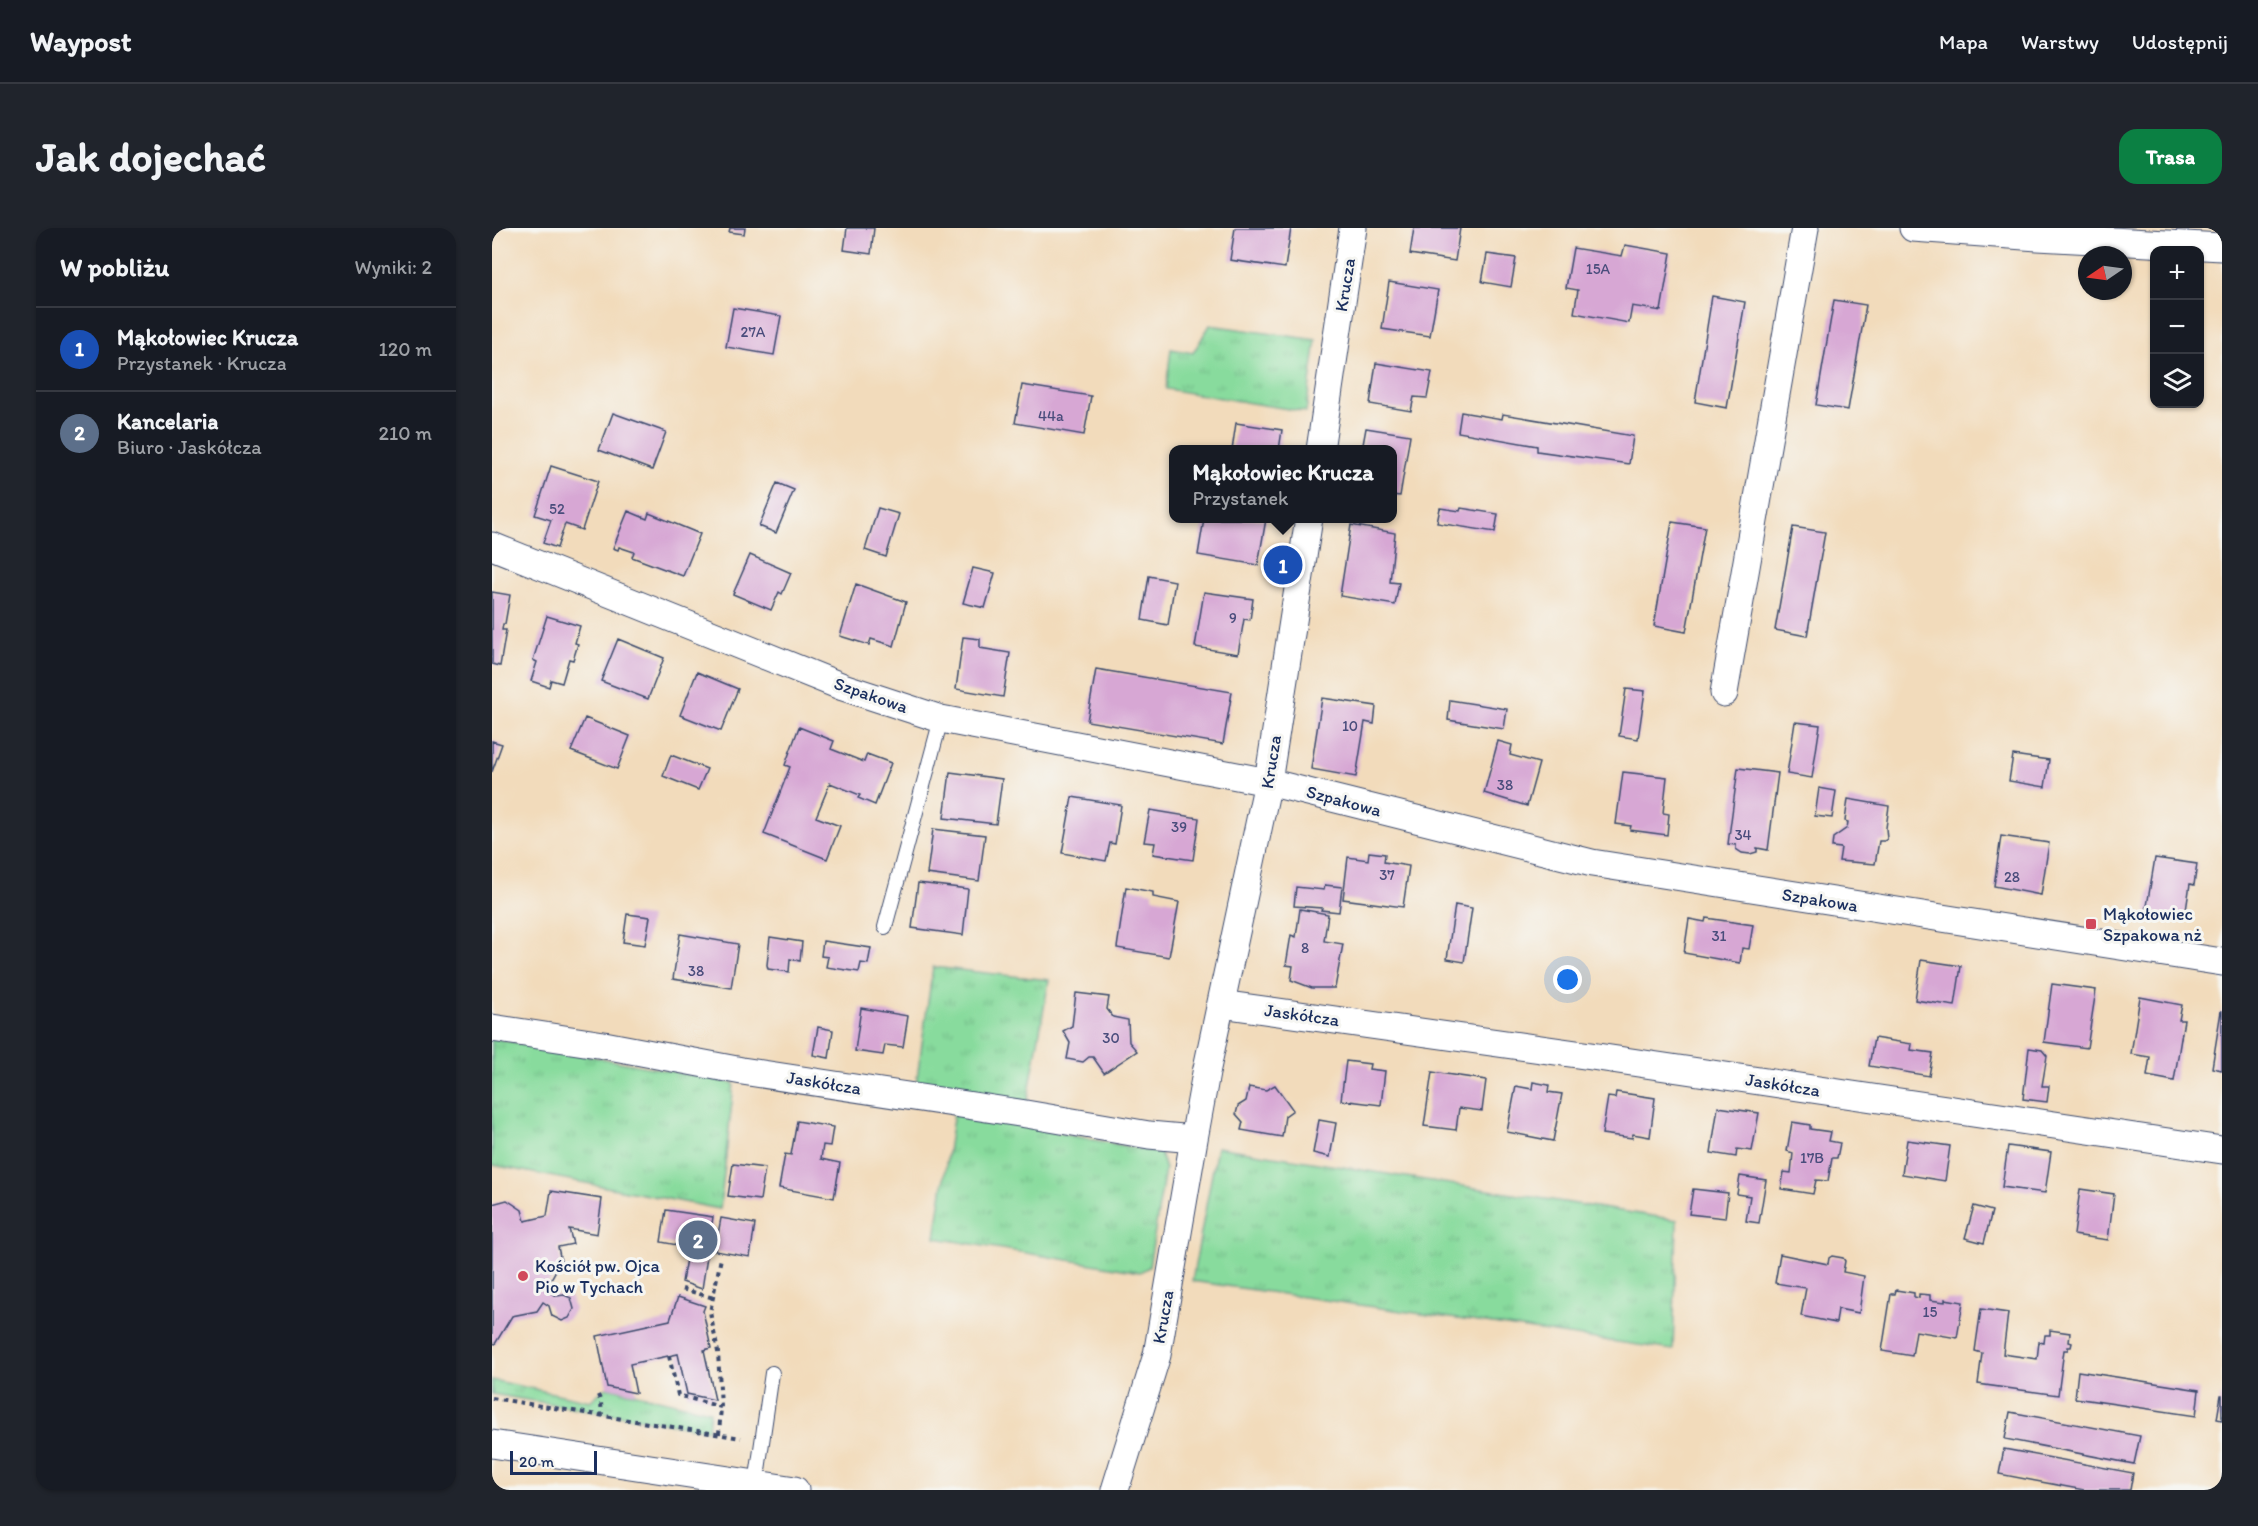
<!DOCTYPE html>
<html lang="pl">
<head>
<meta charset="utf-8">
<style>
	:root { --surface:#171b24; --page:#20242c; --text:#f1f3f6; --muted:#9ea1a6; --line:#363941; --accent:#0b8043 }
	body { margin:0; font-family:Itim,sans-serif; background:var(--page); color:var(--text) }
	.controls { position:absolute; right:18px; top:18px; display:grid; overflow:hidden; border-radius:12px; box-shadow:0 2px 4px #0004 }
	.controls button { width:54px; height:54px; display:grid; place-items:center; padding:0; border:0; border-bottom:2px solid var(--line); background:var(--surface); color:var(--text); font:30px sans-serif }
	.compass { position:absolute; left:1586px; top:18px; width:54px; height:54px; border-radius:50%; background:var(--surface); box-shadow:0 2px 4px #0004; rotate:257deg }
	.scale { position:absolute; left:18px; bottom:15px; width:87px; box-sizing:border-box; padding-left:6px; border:3px solid #1b2f5e; border-top:0; font-size:16px; line-height:21px; white-space:nowrap; color:#1b2f5e; -webkit-text-stroke:4px #f6f6f2; paint-order:stroke }
	.you { position:absolute; left:1076px; top:752px; width:21px; height:21px; margin:-15px; border:4px solid #fff; border-radius:50%; background:#1a73e8; box-shadow:0 0 0 9px #1a73e833 }
	.badge { display:grid; place-items:center; width:39px; height:39px; border-radius:50%; background:var(--accent); color:#fff; font-size:20px; font-weight:700 }
	.pin { position:absolute; translate:-50% -50%; border:3px solid #fff; box-shadow:0 2px 6px #0006 }
	.popup { position:absolute; left:677px; top:217px; width:228px; height:78px; box-sizing:border-box; display:grid; place-content:center; border-radius:12px; background:var(--surface); filter:drop-shadow(0 2px 4px #0005); font-size:20px; white-space:nowrap; color:var(--muted) }
	.popup b { font-size:22px; color:var(--text) }
	.popup::after { content:''; position:absolute; left:50%; top:100%; margin-left:-12px; border:12px solid transparent; border-top-color:var(--surface) }
	.list { margin:0; padding:0; list-style:none }
	h2 { display:flex; justify-content:space-between; align-items:center; height:78px; margin:0; padding:0 24px; font-size:26px }
	h2 small { font-size:20px; font-weight:400; color:var(--muted) }
	.list li { display:grid; grid-template-columns:39px 1fr auto; gap:18px; align-items:center; box-sizing:border-box; height:84px; padding:0 24px; border-top:2px solid var(--line) }
	.list b { display:block; font-size:22px; white-space:nowrap }
	.list p { margin:0; font-size:20px; white-space:nowrap; color:var(--muted) }
	.list em { font-size:20px; font-style:normal; color:var(--muted) }
	.icon { flex:none; width:33px; height:33px; fill:none; stroke:currentColor; stroke-width:2; stroke-linecap:round; stroke-linejoin:round }
	.map { position:relative; flex:none; width:1730px; height:1262px; overflow:hidden; border-radius:18px }
	header { display:flex; align-items:center; gap:36px; box-sizing:border-box; height:84px; padding:0 30px; background:var(--surface); border-bottom:2px solid var(--line) }
	header strong { font-size:28px }
	nav { display:flex; gap:33px; margin-inline-start:auto; font-size:21px }
	.intro { display:flex; align-items:center; justify-content:space-between; box-sizing:border-box; height:144px; padding:0 36px }
	h1 { margin:0; font-size:42px }
	.button { padding:15px 27px; border-radius:18px; background:var(--accent); color:#fff; font-size:21px; font-weight:700 }
	main { display:flex; gap:36px; padding:0 36px }
	aside { flex:1; background:var(--surface); border-radius:18px; box-shadow:0 2px 4px #0004 }
	.map>svg:first-child { display:block }
	.grass { fill:url(#grass-tufts); stroke:#52857e; stroke-width:1.5 }
	.building { fill:#d7a7d4 }
	.lines { fill:none; stroke-linecap:round; stroke-linejoin:round }
	.service-casing { stroke:#3b496c; stroke-width:16 }
	.minor-casing { stroke:#3b496c; stroke-width:29 }
	.path { stroke:#3b496c; stroke-width:4; stroke-dasharray:4.5 4.5; stroke-linecap:butt }
	.service { stroke:#fff; stroke-width:14 }
	.minor { stroke:#fff; stroke-width:27 }
	.poi-dot { fill:#d1495b; stroke:#f6f6f2; stroke-width:2 }
	.labels { text-anchor:middle; dominant-baseline:central; stroke-width:6; stroke-linejoin:round; paint-order:stroke }
	.number-label { font-size:15px; fill:#4a4d7c }
	.street-label { font-size:18px; fill:#1b2f5e; stroke:#f6f6f2 }
	.poi-label { font-size:18px; fill:#1b2f5e; stroke:#f6f6f2; text-anchor:start }
</style>
</head>
<body>
<header>
<strong>Waypost</strong>
<nav><a>Mapa</a><a>Warstwy</a><a>Udostępnij</a></nav>
</header>
<div class="intro"><h1>Jak dojechać</h1><a class="button">Trasa</a></div>
<main>
<aside>
<h2>W pobliżu<small>Wyniki: 2</small></h2>
<ul class="list">
<li><span class="badge" style="background:#1a4fb4">1</span><div><b>Mąkołowiec Krucza</b><p>Przystanek · Krucza</p></div><em>120 m</em></li>
<li><span class="badge" style="background:#5c6f8a">2</span><div><b>Kancelaria</b><p>Biuro · Jaskółcza</p></div><em>210 m</em></li>
</ul>
</aside>
<div class="map">
<svg width="1730" height="1262" viewBox="0 0 1730 1262">
	<defs>
		<pattern id="grass-tufts" width="24" height="20" patternUnits="userSpaceOnUse" patternTransform="scale(1.5)"><rect width="24" height="20" fill="#88db9d"/><path d="M3 7l-1-3M5 7V3M7 7l1-3M15 17l-1-3M17 17v-4M19 17l1-3" fill="none" stroke="#75bc8a"/></pattern>
	</defs>
	<rect width="100%" height="100%" fill="#f6f6f2"/>
	<filter id="ink" filterUnits="userSpaceOnUse"><feTurbulence type="fractalNoise" baseFrequency=".0167" numOctaves="2"/><feDisplacementMap in="SourceGraphic" scale="12" xChannelSelector="R" yChannelSelector="G"/><feConvolveMatrix kernelMatrix="1 2 1 2 8 2 1 2 1" color-interpolation-filters="sRGB"/></filter>
	<filter id="wash" filterUnits="userSpaceOnUse"><feTurbulence type="fractalNoise" baseFrequency=".008" numOctaves="4" result="noise"/><feDisplacementMap in="SourceGraphic" scale="24" xChannelSelector="R" yChannelSelector="G"/><feGaussianBlur stdDeviation="1.35" result="paint"/><feColorMatrix in="noise" values="0 0 0 0 0 0 0 0 0 0 0 0 0 0 0 0 0 1.4 0 .05"/><feComposite in="paint" operator="in"/></filter>
	<g filter="url(#wash)">
		<rect width="100%" height="100%" fill="#f2dbbb"/>
		<path class="grass" d="M 718,97 L 824,112 L 814,184 L 674,161 L 679,121 L 701,125 Z
			M 441,739 L 557,752 L 535,875 L 424,857 Z
			M 0,810 L 242,855 L 228,981 L 0,937 Z
			M 462,884 L 668,925 L 673,941 L 657,1039 L 648,1044 L 443,1010 Z
			M 725,919 L 1185,992 L 1181,1122 L 700,1053 Z
			M 0,1152 L 98,1173 L 115,1159 L 218,1183 L 216,1202 L 0,1166 Z"/>
		<g id="blocks">
			<path class="building" d="M 238,0 L 253,0 L 252,6 L 237,4 Z
				M 355,0 L 382,0 L 379,26 L 352,22 Z
				M 743,0 L 799,0 L 793,40 L 738,32 Z
				M 922,0 L 968,0 L 963,33 L 918,26 Z
				M 1133,17 L 1179,25 L 1169,83 L 1140,78 L 1137,95 L 1082,85 L 1086,62 L 1074,60 L 1081,20 L 1130,28 Z
				M 995,26 L 1024,30 L 1019,59 L 990,54 Z
				M 897,54 L 946,62 L 938,108 L 890,101 Z
				M 1220,68 L 1253,74 L 1235,180 L 1203,174 Z
				M 1342,72 L 1374,77 L 1356,182 L 1324,177 Z
				M 241,80 L 289,88 L 282,127 L 234,119 Z
				M 884,135 L 940,144 L 935,170 L 922,169 L 919,183 L 878,176 Z
				M 530,157 L 599,168 L 592,207 L 523,195 Z
				M 969,184 L 1010,191 L 1011,186 L 1141,208 L 1137,236 L 1045,223 L 1045,218 L 966,204 Z
				M 121,185 L 174,204 L 160,242 L 107,222 Z
				M 744,195 L 790,202 L 787,222 L 740,222 Z
				M 874,200 L 918,207 L 908,268 L 900,267 L 900,222 L 870,222 Z
				M 59,238 L 106,253 L 90,302 L 73,296 L 65,320 L 51,315 L 59,292 L 43,287 Z
				M 285,255 L 302,262 L 284,305 L 267,298 Z
				M 386,280 L 407,286 L 394,329 L 373,322 Z
				M 948,280 L 968,283 L 969,280 L 1006,286 L 1003,304 L 945,295 Z
				M 136,283 L 155,291 L 157,285 L 208,306 L 191,348 L 140,329 L 142,324 L 127,319 L 126,322 L 121,320 Z
				M 712,291 L 774,291 L 766,337 L 706,327 Z
				M 1180,294 L 1213,299 L 1194,404 L 1162,398 Z
				M 859,297 L 903,305 L 898,354 L 907,355 L 903,377 L 848,368 Z
				M 1301,299 L 1333,304 L 1315,408 L 1283,402 Z
				M 258,327 L 299,345 L 290,366 L 287,364 L 279,382 L 241,366 Z
				M 481,340 L 503,345 L 493,380 L 471,375 Z
				M 657,348 L 683,353 L 676,397 L 650,392 Z
				M 364,356 L 414,374 L 402,418 L 379,411 L 377,417 L 348,408 Z
				M 0,364 L 18,367 L 13,396 L 11,396 L 10,402 L 14,402 L 8,438 L 0,436 Z
				M 712,364 L 761,371 L 758,392 L 752,391 L 746,426 L 703,419 Z
				M 55,388 L 88,398 L 83,415 L 86,416 L 81,432 L 77,431 L 70,455 L 59,452 L 57,459 L 39,453 L 45,434 L 41,432 Z
				M 471,409 L 488,411 L 488,420 L 518,425 L 511,469 L 464,461 Z
				M 126,411 L 172,430 L 156,471 L 109,453 Z
				M 604,441 L 740,464 L 731,516 L 595,493 Z
				M 205,444 L 246,461 L 229,503 L 188,487 Z
				M 1134,461 L 1153,463 L 1146,511 L 1127,508 Z
				M 830,470 L 884,478 L 882,496 L 873,494 L 864,549 L 819,541 Z
				M 958,472 L 1015,481 L 1012,501 L 956,492 Z
				M 93,490 L 138,508 L 125,541 L 79,523 Z
				M 1303,494 L 1328,497 L 1320,550 L 1295,546 Z
				M 307,499 L 342,513 L 339,521 L 372,534 L 375,526 L 399,535 L 383,577 L 366,570 L 368,567 L 338,555 L 324,589 L 348,598 L 335,631 L 272,606 L 298,539 L 293,537 Z
				M 0,513 L 10,516 L 0,544 Z
				M 1006,513 L 1020,517 L 1018,527 L 1047,535 L 1035,578 L 992,565 Z
				M 179,527 L 215,541 L 206,562 L 171,548 Z
				M 1521,527 L 1557,532 L 1553,559 L 1517,553 Z
				M 1246,540 L 1286,545 L 1276,622 L 1265,620 L 1265,624 L 1258,626 L 1250,625 L 1244,621 L 1244,617 L 1236,616 Z
				M 458,544 L 510,551 L 504,596 L 452,590 Z
				M 1131,544 L 1175,549 L 1171,585 L 1177,586 L 1175,607 L 1138,602 L 1139,598 L 1124,596 Z
				M 1327,560 L 1344,563 L 1340,590 L 1323,588 Z
				M 580,569 L 629,577 L 623,616 L 618,615 L 614,633 L 570,625 Z
				M 1356,571 L 1397,578 L 1394,600 L 1395,611 L 1392,613 L 1387,613 L 1383,636 L 1347,633 L 1349,620 L 1340,619 L 1341,610 L 1355,600 L 1356,594 L 1353,593 Z
				M 658,582 L 707,590 L 701,632 L 661,626 L 663,615 L 652,614 Z
				M 441,601 L 493,607 L 487,653 L 435,646 Z
				M 1509,608 L 1557,615 L 1549,667 L 1502,658 Z
				M 877,624 L 893,626 L 892,634 L 917,638 L 911,679 L 851,671 L 856,629 L 876,632 Z
				M 1663,630 L 1705,636 L 1702,657 L 1698,656 L 1693,689 L 1654,684 Z
				M 426,655 L 476,661 L 471,707 L 420,700 Z
				M 833,657 L 850,659 L 847,684 L 829,682 L 830,680 L 802,678 L 804,659 L 832,662 Z
				M 634,659 L 661,664 L 661,669 L 687,674 L 677,729 L 625,720 Z
				M 963,677 L 980,680 L 972,734 L 955,731 Z
				M 808,681 L 836,686 L 832,713 L 851,716 L 843,760 L 820,760 L 799,752 L 801,738 L 794,737 L 799,707 L 804,709 Z
				M 135,686 L 158,689 L 153,717 L 131,714 Z
				M 1214,690 L 1261,697 L 1257,721 L 1250,720 L 1248,735 L 1192,725 L 1197,691 L 1213,694 Z
				M 188,706 L 246,716 L 239,760 L 181,751 Z
				M 278,709 L 310,714 L 308,733 L 298,731 L 297,744 L 276,741 L 275,737 Z
				M 331,713 L 379,720 L 376,736 L 369,735 L 367,744 L 334,739 L 336,729 L 329,728 Z
				M 1429,732 L 1469,738 L 1463,778 L 1423,772 Z
				M 1560,756 L 1604,762 L 1595,820 L 1552,814 Z
				M 584,765 L 617,769 L 615,781 L 621,789 L 636,792 L 637,814 L 645,823 L 612,845 L 601,829 L 597,829 L 591,834 L 575,831 L 578,815 L 571,803 L 580,798 Z
				M 1648,769 L 1690,777 L 1687,792 L 1692,792 L 1682,853 L 1655,848 L 1658,829 L 1639,826 Z
				M 369,780 L 416,788 L 411,819 L 393,817 L 391,827 L 363,823 Z
				M 1729,783 L 1730,783 L 1730,842 L 1720,840 Z
				M 326,799 L 341,802 L 337,830 L 321,827 Z
				M 1382,810 L 1420,816 L 1419,822 L 1441,825 L 1437,848 L 1377,838 Z
				M 1537,820 L 1550,822 L 1555,828 L 1550,858 L 1557,858 L 1555,874 L 1531,871 Z
				M 854,833 L 878,836 L 877,841 L 893,843 L 889,877 L 849,872 Z
				M 940,844 L 994,852 L 990,883 L 967,880 L 964,902 L 932,898 Z
				M 1041,854 L 1057,857 L 1056,864 L 1070,866 L 1061,913 L 1015,904 L 1024,858 L 1040,861 Z
				M 783,857 L 801,882 L 793,888 L 790,909 L 749,902 L 751,894 L 744,886 L 746,878 L 754,873 L 757,859 L 774,862 Z
				M 1124,864 L 1163,870 L 1158,909 L 1141,906 L 1140,910 L 1110,906 L 1116,869 L 1123,870 Z
				M 1226,879 L 1267,885 L 1260,923 L 1245,921 L 1244,929 L 1219,925 Z
				M 827,892 L 844,895 L 838,929 L 821,925 Z
				M 305,893 L 341,899 L 338,918 L 331,917 L 329,931 L 348,935 L 342,970 L 287,960 L 293,926 L 299,927 Z
				M 1300,894 L 1318,897 L 1318,901 L 1339,904 L 1337,913 L 1348,915 L 1345,930 L 1340,930 L 1336,953 L 1324,952 L 1321,966 L 1289,961 L 1292,944 L 1299,945 L 1301,925 L 1295,923 Z
				M 1415,912 L 1458,918 L 1453,953 L 1410,946 Z
				M 1516,918 L 1559,924 L 1553,965 L 1510,959 Z
				M 241,936 L 273,940 L 268,972 L 236,968 Z
				M 1248,948 L 1274,952 L 1267,995 L 1254,993 L 1258,968 L 1245,966 Z
				M 1201,961 L 1236,965 L 1233,990 L 1197,986 Z
				M 1588,961 L 1622,966 L 1616,1012 L 1582,1007 Z
				M 59,963 L 110,971 L 105,1006 L 77,1001 L 81,1016 L 66,1019 L 69,1033 L 53,1062 L 65,1068 L 72,1067 L 79,1070 L 82,1081 L 77,1090 L 70,1093 L 60,1088 L 57,1078 L 51,1074 L 45,1083 L 20,1088 L 3,1116 L 0,1114 L 0,976 L 15,972 L 30,982 L 33,993 L 55,988 Z
				M 1482,978 L 1500,983 L 1492,1015 L 1473,1010 Z
				M 174,982 L 221,989 L 210,1061 L 190,1054 L 196,1019 L 169,1014 Z
				M 229,990 L 263,996 L 258,1029 L 223,1023 Z
				M 1288,1026 L 1336,1036 L 1337,1030 L 1340,1028 L 1351,1030 L 1353,1033 L 1351,1044 L 1372,1048 L 1367,1085 L 1346,1081 L 1344,1095 L 1309,1088 L 1314,1060 L 1283,1055 Z
				M 1404,1062 L 1422,1065 L 1422,1069 L 1427,1070 L 1427,1066 L 1438,1067 L 1438,1072 L 1453,1074 L 1453,1071 L 1471,1074 L 1465,1110 L 1424,1103 L 1420,1128 L 1390,1123 L 1399,1066 L 1403,1066 Z
				M 186,1069 L 213,1078 L 211,1083 L 219,1120 L 212,1122 L 223,1172 L 195,1166 L 186,1126 L 138,1136 L 144,1165 L 115,1159 L 105,1108 L 178,1092 Z
				M 1489,1081 L 1516,1085 L 1511,1126 L 1545,1131 L 1547,1114 L 1552,1115 L 1553,1107 L 1558,1107 L 1558,1102 L 1578,1105 L 1577,1114 L 1580,1115 L 1579,1119 L 1576,1119 L 1576,1122 L 1572,1122 L 1566,1167 L 1486,1156 L 1490,1125 L 1483,1123 Z
				M 1586,1143 L 1707,1162 L 1704,1188 L 1583,1170 Z
				M 1729,1167 L 1730,1167 L 1730,1192 L 1725,1191 Z
				M 1518,1184 L 1648,1208 L 1642,1236 L 1513,1211 Z
				M 1512,1221 L 1641,1245 L 1638,1262 L 1592,1262 L 1507,1246 Z"/>
		</g>
	</g>
	<g filter="url(#ink)">
		<use href="#blocks" fill-opacity="0" stroke="#3b496c" stroke-width="1.5"/>
		<g class="lines">
			<defs>
				<path id="service" d="M 393,699 L 449,491
					M 264,1256 L 280,1145"/>
				<path id="minor" d="M 1421,0 L 1546,9 L 1730,19
					M 828,222 L 861,0
					M 0,318 L 351,459 L 449,491 L 776,554 L 1100,635 L 1730,734
					M 1232,465 L 1313,0
					M 729,776 L 1099,828 L 1730,922
					M 0,800 L 112,817 L 250,843 L 534,886 L 657,907 L 702,911 L 714,845 L 776,554 L 817,290
					M 0,1216 L 303,1262
					M 623,1262 L 665,1127 L 702,911"/>
			</defs>
			<use href="#service" class="service-casing"/>
			<use href="#minor" class="minor-casing"/>
			<path class="path" d="M 190,1061 L 222,1070
				M 177,1128 L 186,1167 L 229,1179
				M 106,1167 L 109,1174 L 110,1188
				M 0,1170 L 249,1210
				M 227,1206 L 229,1179 L 226,1124 L 218,1084 L 229,1030"/>
			<use href="#service" class="service"/>
			<use href="#minor" class="minor"/>
		</g>
	</g>
	<g class="poi-dot">
		<rect x="1593" y="690" width="12" height="12" rx="3"/>
		<circle cx="31" cy="1048" r="6"/>
	</g>
	<g class="labels">
		<g class="number-label">
			<text x="1106" y="41">15A</text>
			<text x="261" y="104">27A</text>
			<text x="559" y="188">44a</text>
			<text x="65" y="281">52</text>
			<text x="741" y="390">9</text>
			<text x="858" y="498">10</text>
			<text x="1013" y="557">38</text>
			<text x="687" y="599">39</text>
			<text x="1251" y="607">34</text>
			<text x="895" y="647">37</text>
			<text x="1520" y="649">28</text>
			<text x="1227" y="708">31</text>
			<text x="813" y="720">8</text>
			<text x="204" y="743">38</text>
			<text x="619" y="810">30</text>
			<text x="1320" y="930">17B</text>
			<text x="1438" y="1084">15</text>
		</g>
		<g class="street-label">
			<text transform="translate(853 57) rotate(-81)">Krucza</text>
			<text transform="translate(379 467) rotate(19)">Szpakowa</text>
			<text transform="translate(779 534) rotate(-81)">Krucza</text>
			<text transform="translate(852 573) rotate(15)">Szpakowa</text>
			<text transform="translate(1328 672) rotate(9)">Szpakowa</text>
			<text transform="translate(810 787) rotate(8)">Jaskółcza</text>
			<text transform="translate(332 855) rotate(9)">Jaskółcza</text>
			<text transform="translate(1291 857) rotate(9)">Jaskółcza</text>
			<text transform="translate(671 1089) rotate(-80)">Krucza</text>
		</g>
		<g class="poi-label">
			<text x="1611" y="686">Mąkołowiec<tspan x="1611" dy="21">Szpakowa nż</tspan></text>
			<text x="43" y="1038">Kościół pw. Ojca<tspan x="43" dy="21">Pio w Tychach</tspan></text>
		</g>
	</g>
</svg>
<div class="controls">
<button>+</button>
<button>−</button>
<button><svg class="icon" aria-label="layers" viewBox="0 0 24 24"><path d="M12 4l9 5-9 5-9-5zM3 14l9 5 9-5"/></svg></button>
</div>
<svg class="compass" viewBox="-18 -18 36 36"><path d="M0-13l5 13h-10z" fill="#e53935"/><path d="M0 13l5-13h-10z" fill="#9ea1a6"/></svg>
<div class="scale">20 m</div>
<div class="you"></div>
<div class="pin badge" style="left:791px;top:337px;background:#1a4fb4">1</div>
<div class="popup"><b>Mąkołowiec Krucza</b>Przystanek</div>
<div class="pin badge" style="left:206px;top:1012px;background:#5c6f8a">2</div>
</div>
</main>
</body>
</html>
